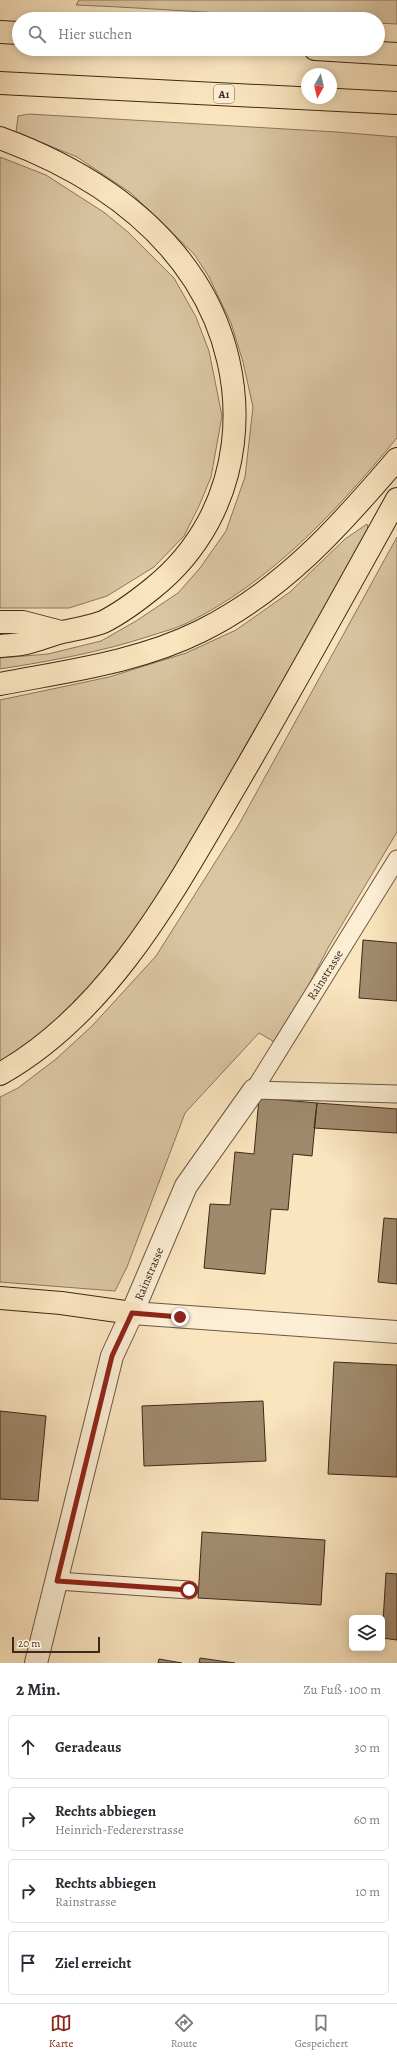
<!DOCTYPE html>
<html lang="de">
<head>
<meta charset="utf-8">
<style>
	:root { --surface:#fff; --page:#f7f7f7; --text:#2b2b33; --muted:#7c7c81; --line:#e1e1e2; --accent:#8f2418 }
	body { margin:0; font-family:Alegreya,serif; background:var(--page); color:var(--text) }
	.controls { position:absolute; right:12px; bottom:12px; display:grid; overflow:hidden; border-radius:6px; box-shadow:0 2px 10px #0003 }
	.controls button { width:36px; height:36px; display:grid; place-items:center; padding:0; border:0; border-bottom:1px solid var(--line); background:var(--surface); color:var(--text); font:20px sans-serif }
	.compass { position:absolute; left:301px; top:68px; width:36px; height:36px; border-radius:50%; background:var(--surface); box-shadow:0 2px 10px #0003; rotate:188deg }
	.scale { position:absolute; left:12px; bottom:10px; width:88px; box-sizing:border-box; padding-left:4px; border:2px solid #3e2817; border-top:0; font-size:11px; line-height:14px; white-space:nowrap; color:#3e2817; -webkit-text-stroke:3px #fceed5; paint-order:stroke }
	.stop { position:absolute; width:12px; height:12px; margin:-9px; border:3px solid #8f2418; border-radius:50%; background:#fff }
	.stop.end { background:#8f2418; border-color:#fff; box-shadow:0 1px 4px #0008 }
	.list { margin:0; padding:0; list-style:none }
	h2 { display:flex; justify-content:space-between; align-items:center; height:52px; margin:0; padding:0 16px; font-size:17px }
	h2 small { font-size:13px; font-weight:400; color:var(--muted) }
	.list li { display:grid; grid-template-columns:26px 1fr auto; gap:12px; align-items:center; box-sizing:border-box; height:64px; margin:0 8px 8px; padding:0 8px; border:1px solid var(--line); border-radius:6px }
	.list b { display:block; font-size:15px; white-space:nowrap }
	.list p { margin:0; font-size:13px; white-space:nowrap; color:var(--muted) }
	.list em { font-size:13px; font-style:normal; color:var(--muted) }
	.icon { flex:none; width:22px; height:22px; fill:none; stroke:currentColor; stroke-width:2; stroke-linecap:round; stroke-linejoin:round }
	.map { position:relative; flex:none; width:397px; height:1663px; overflow:hidden }
	.search { position:absolute; background:var(--surface); box-shadow:0 2px 10px #0003; left:12px; right:12px; top:12px; height:44px; display:flex; align-items:center; gap:10px; box-sizing:border-box; padding:0 14px; border-radius:22px; color:var(--muted); font-size:15px }
	.sheet { height:340px; background:var(--surface) }
	nav { display:flex; justify-content:space-around; align-items:center; box-sizing:border-box; height:56px; border-top:1px solid var(--line); background:var(--surface); font-size:11px; color:var(--muted) }
	nav a { display:grid; justify-items:center; gap:2px }
	nav .on { color:var(--accent) }
	.map>svg:first-child { display:block }
	.green { fill:#dac5a2; stroke:#8c765c }
	.building { fill:#a08a6e; stroke:#3e2817 }
	.lines { fill:none; stroke-linecap:round; stroke-linejoin:round }
	.service-casing { stroke:#6d5741; stroke-width:19 }
	.minor-casing { stroke:#6d5741; stroke-width:24 }
	.tertiary-casing { stroke:#6d5741; stroke-width:24 }
	.trunk-casing { stroke:#3e2817; stroke-width:24 }
	.motorway-casing { stroke:#3e2817; stroke-width:24 }
	.service { stroke:#fceed5; stroke-width:17 }
	.minor { stroke:#fceed5; stroke-width:22 }
	.tertiary { stroke:#fceed5; stroke-width:22 }
	.trunk { stroke:#fae5bf; stroke-width:22 }
	.motorway { stroke:#fae5bf; stroke-width:22 }
	.route { stroke:#8f2418; stroke-width:5 }
	.labels { text-anchor:middle; dominant-baseline:central; stroke-width:3; stroke-linejoin:round; paint-order:stroke }
	.shield { fill:#fceed5; stroke:#776350; stroke-width:1 }
	.shield-label { font-size:11px; font-weight:bold; fill:#3e2817 }
	.street-label { font-size:12px; fill:#3e2817; stroke:#fceed5 }
</style>
</head>
<body>
<div class="map">
<svg width="397" height="1663" viewBox="0 0 397 1663">
	<rect width="100%" height="100%" fill="#fae5bf"/>
	<filter id="stains"><feTurbulence type="fractalNoise" baseFrequency=".005" numOctaves="4"/><feColorMatrix values="0 0 0 0 .2 0 0 0 0 .09 0 0 0 0 .02 0 0 0 .5 -.17"/></filter>
	<radialGradient id="worn" r=".72"><stop offset=".6" stop-color="#630" stop-opacity="0"/><stop offset="1" stop-color="#630" stop-opacity=".3"/></radialGradient>
	<path class="green" d="M 79,0 L 397,0 L 397,24 L 378,23 L 378,19 C 277,19 177,9 76,5 Z
		M 29,114 L 337,132 L 397,137 L 397,438 C 336,511 272,582 185,624 C 174,629 162,632 150,636 C 101,652 51,661 0,669 L 0,658 L 48,654 L 101,641 L 136,621 L 178,593 L 200,568 L 226,531 L 245,477 L 253,407 L 243,362 L 231,323 L 209,277 L 194,254 L 131,193 L 77,157 L 16,132 L 18,116 Z
		M 0,157 L 46,175 L 105,213 L 129,233 L 174,278 L 196,317 L 209,351 L 222,416 L 211,477 L 199,506 L 184,536 L 154,567 L 107,596 L 69,608 L 0,608 Z
		M 367,524 L 368,529 L 354,556 L 261,724 L 182,860 L 108,971 L 62,1016 L 19,1052 L 0,1064 L 0,700 L 109,677 L 186,653 L 236,630 L 290,592 L 345,539 Z
		M 397,537 L 397,832 L 328,948 L 278,1044 L 259,1033 L 185,1113 L 127,1267 L 115,1291 L 0,1282 L 0,1097 L 18,1088 L 56,1059 L 92,1026 L 156,956 L 238,826 Z"/>
	<path class="building" d="M 363,940 L 397,943 L 397,1001 L 359,998 Z
		M 259,1098 L 317,1103 L 312,1156 L 293,1154 L 288,1210 L 271,1209 L 265,1274 L 204,1268 L 210,1204 L 230,1205 L 235,1152 L 254,1154 Z
		M 317,1103 L 397,1109 L 397,1133 L 314,1128 Z
		M 384,1218 L 397,1219 L 397,1284 L 378,1282 Z
		M 334,1362 L 397,1365 L 397,1477 L 328,1474 Z
		M 263,1401 L 266,1461 L 144,1466 L 142,1406 Z
		M 0,1411 L 46,1416 L 38,1501 L 0,1499 Z
		M 202,1532 L 325,1540 L 321,1605 L 198,1598 Z
		M 386,1573 L 397,1574 L 397,1640 L 382,1638 Z
		M 200,1658 L 235,1663 L 199,1663 Z
		M 159,1659 L 182,1663 L 158,1663 Z"/>
	<g class="lines">
		<defs>
			<path id="service" d="M 254,1090 L 397,859
				M 254,1090 L 397,1094
				M 57,1581 L 189,1590"/>
			<path id="minor" d="M 36,1663 L 112,1356 L 132,1313 L 186,1186 L 254,1090"/>
			<path id="tertiary" d="M 132,1313 L 397,1332"/>
			<path id="trunk" d="M 0,1298 L 61,1303 L 132,1313"/>
			<path id="motorway" d="M 0,32 L 19,33
				M 315,49 L 397,54
				M 0,83 L 397,103
				M 0,138 C 76,166 150,211 195,281 C 258,380 247,513 153,588 C 137,601 121,613 103,622 C 90,627 76,629 62,632 C 50,635 39,640 26,643 C 18,645 9,645 0,646
				M 0,622 L 23,622 L 61,632
				M 0,684 C 67,671 139,662 201,631 C 283,590 339,527 397,459
				M 0,1074 C 112,1011 176,887 239,780 C 293,687 345,593 397,499"/>
		</defs>
		<use href="#service" class="service-casing"/>
		<use href="#minor" class="minor-casing"/>
		<use href="#tertiary" class="tertiary-casing"/>
		<use href="#trunk" class="trunk-casing"/>
		<use href="#motorway" class="motorway-casing"/>
		<use href="#service" class="service"/>
		<use href="#minor" class="minor"/>
		<use href="#tertiary" class="tertiary"/>
		<use href="#trunk" class="trunk"/>
		<use href="#motorway" class="motorway"/>
	</g>
	<g class="lines">
		<path class="route" d="M 180,1317 L 132,1313 L 112,1356 L 57,1581 L 189,1590"/>
	</g>
	<g class="labels">
		<rect class="shield" x="214" y="85" width="20" height="18" rx="3"/>
		<g class="shield-label">
			<text x="224" y="94">A1</text>
		</g>
		<g class="street-label">
			<text transform="translate(325 975) rotate(-58)">Rainstrasse</text>
			<text transform="translate(149 1274) rotate(-67)">Rainstrasse</text>
		</g>
	</g>
	<rect width="100%" height="100%" filter="url(#stains)"/>
	<rect width="100%" height="100%" fill="url(#worn)"/>
</svg>
<div class="controls">
<button><svg class="icon" aria-label="layers" viewBox="0 0 24 24"><path d="M12 4l9 5-9 5-9-5zM3 14l9 5 9-5"/></svg></button>
</div>
<svg class="compass" viewBox="-18 -18 36 36"><path d="M0-13l5 13h-10z" fill="#e53935"/><path d="M0 13l5-13h-10z" fill="#7c7c81"/></svg>
<div class="scale">20 m</div>
<div class="stop" style="left:189px;top:1590px"></div>
<div class="stop end" style="left:180px;top:1317px"></div>
<div class="search"><svg class="icon" aria-label="search" viewBox="0 0 24 24"><circle cx="10" cy="10" r="6"/><path d="M15 15l6 6"/></svg>Hier suchen</div>
</div>
<section class="sheet">
<h2>2 Min.<small>Zu Fuß · 100 m</small></h2>
<ul class="list">
<li><svg class="icon" aria-label="ahead" viewBox="0 0 24 24"><path d="M12 20V5M6 11l6-6 6 6"/></svg><div><b>Geradeaus</b></div><em>30 m</em></li>
<li><svg class="icon" aria-label="right" viewBox="0 0 24 24"><path d="M7 20v-9h11M14 6l5 5-5 5"/></svg><div><b>Rechts abbiegen</b><p>Heinrich-Federerstrasse</p></div><em>60 m</em></li>
<li><svg class="icon" aria-label="right" viewBox="0 0 24 24"><path d="M7 20v-9h11M14 6l5 5-5 5"/></svg><div><b>Rechts abbiegen</b><p>Rainstrasse</p></div><em>10 m</em></li>
<li><svg class="icon" aria-label="arrive" viewBox="0 0 24 24"><path d="M6 21V4h12l-3 4 3 4H6"/></svg><div><b>Ziel erreicht</b></div></li>
</ul>
</section>
<nav>
<a class="on"><svg class="icon" aria-label="map" viewBox="0 0 24 24"><path d="M3 6l6-2 6 2 6-2v14l-6 2-6-2-6 2zM9 4v14M15 6v14"/></svg>Karte</a>
<a><svg class="icon" aria-label="directions" viewBox="0 0 24 24"><path d="M12 3l9 9-9 9-9-9zM9 14v-3h6M13 9l2 2-2 2"/></svg>Route</a>
<a><svg class="icon" aria-label="saved" viewBox="0 0 24 24"><path d="M7 4h10v16l-5-4-5 4z"/></svg>Gespeichert</a>
</nav>
</body>
</html>
